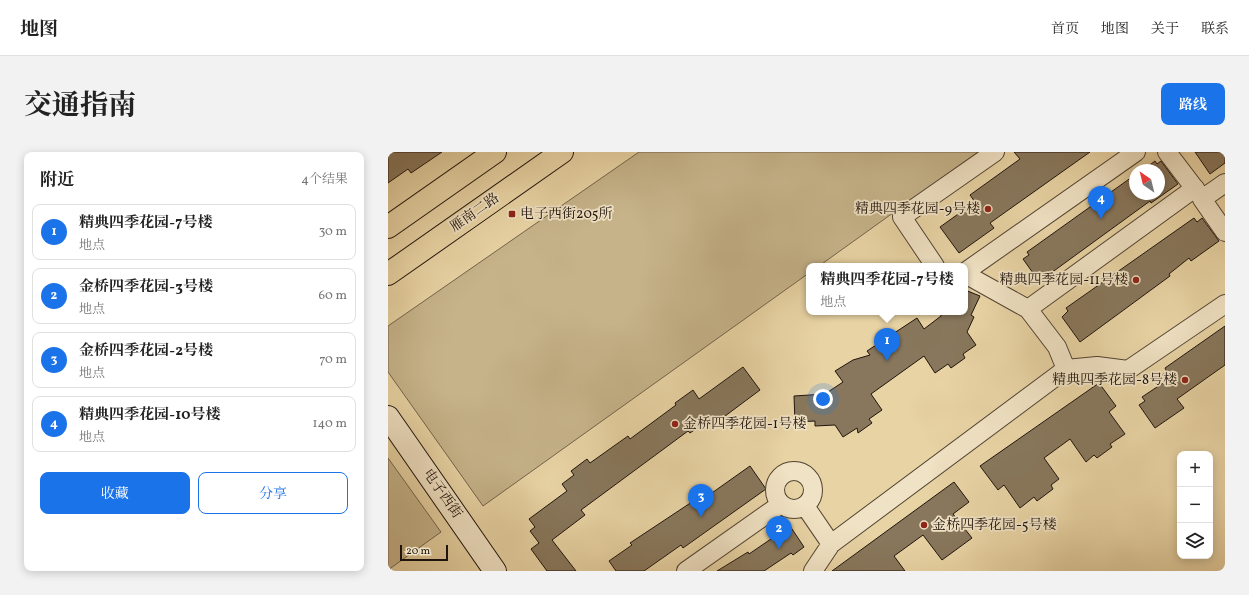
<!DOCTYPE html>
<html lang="zh">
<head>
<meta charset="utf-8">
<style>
	:root { --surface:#fff; --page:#f2f2f2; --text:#222; --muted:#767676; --line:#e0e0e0; --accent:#1a73e8 }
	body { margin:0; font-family:Vollkorn,"Noto Serif SC",serif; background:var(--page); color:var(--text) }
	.controls { position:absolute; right:12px; bottom:12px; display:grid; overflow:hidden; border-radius:8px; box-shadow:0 2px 10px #0003 }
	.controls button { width:36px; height:36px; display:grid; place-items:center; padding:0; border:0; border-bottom:1px solid var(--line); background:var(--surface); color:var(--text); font:20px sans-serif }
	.compass { position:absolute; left:741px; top:12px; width:36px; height:36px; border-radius:50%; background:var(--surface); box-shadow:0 2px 10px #0003; rotate:325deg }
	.scale { position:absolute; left:12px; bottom:10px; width:48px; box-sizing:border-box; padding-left:4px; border:2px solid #20140d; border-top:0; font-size:11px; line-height:14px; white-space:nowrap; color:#20140d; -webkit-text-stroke:3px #f0e2c4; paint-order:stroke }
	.you { position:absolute; left:435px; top:247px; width:14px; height:14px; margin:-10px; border:3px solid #fff; border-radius:50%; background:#1a73e8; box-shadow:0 0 0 6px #1a73e833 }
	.badge { display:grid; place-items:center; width:26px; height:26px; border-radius:50%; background:var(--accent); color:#fff; font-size:13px; font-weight:700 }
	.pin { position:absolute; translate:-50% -33px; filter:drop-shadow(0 1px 2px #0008) }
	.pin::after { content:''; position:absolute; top:21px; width:14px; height:12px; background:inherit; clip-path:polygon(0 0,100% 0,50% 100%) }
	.popup { position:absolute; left:418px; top:111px; width:162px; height:52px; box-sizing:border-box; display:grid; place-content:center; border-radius:8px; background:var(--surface); filter:drop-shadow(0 1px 3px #0005); font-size:13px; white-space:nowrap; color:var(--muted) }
	.popup b { font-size:15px; color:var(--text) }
	.popup::after { content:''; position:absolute; left:50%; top:100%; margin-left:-8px; border:8px solid transparent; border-top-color:var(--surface) }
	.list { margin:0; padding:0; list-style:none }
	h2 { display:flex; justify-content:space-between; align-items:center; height:52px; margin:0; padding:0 16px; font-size:17px }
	h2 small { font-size:13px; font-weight:400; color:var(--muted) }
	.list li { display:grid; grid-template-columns:26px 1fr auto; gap:12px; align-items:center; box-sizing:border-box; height:56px; margin:0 8px 8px; padding:0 8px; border:1px solid var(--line); border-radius:8px }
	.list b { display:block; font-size:15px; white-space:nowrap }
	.list p { margin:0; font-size:13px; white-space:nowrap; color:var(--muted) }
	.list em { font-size:13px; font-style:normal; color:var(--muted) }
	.actions { display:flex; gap:8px; padding:12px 16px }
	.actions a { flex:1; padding:9px 0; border:1px solid var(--accent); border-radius:8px; text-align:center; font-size:14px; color:var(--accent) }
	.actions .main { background:var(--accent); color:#fff }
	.icon { flex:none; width:22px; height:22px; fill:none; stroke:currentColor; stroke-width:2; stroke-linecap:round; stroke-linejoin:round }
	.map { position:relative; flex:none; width:837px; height:419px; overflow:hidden; border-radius:8px }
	header { display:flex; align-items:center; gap:24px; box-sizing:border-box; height:56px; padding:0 20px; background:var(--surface); border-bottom:1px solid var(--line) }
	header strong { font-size:19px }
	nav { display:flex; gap:22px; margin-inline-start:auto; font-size:14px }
	.intro { display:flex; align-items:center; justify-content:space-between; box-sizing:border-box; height:96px; padding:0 24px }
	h1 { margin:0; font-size:28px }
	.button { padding:10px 18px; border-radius:8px; background:var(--accent); color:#fff; font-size:14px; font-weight:700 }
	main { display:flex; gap:24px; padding:0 24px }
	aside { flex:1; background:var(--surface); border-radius:8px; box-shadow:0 2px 10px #0003 }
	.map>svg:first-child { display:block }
	.green { fill:#c6b38a; stroke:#73644c }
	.building { fill:#88775c; stroke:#20140d }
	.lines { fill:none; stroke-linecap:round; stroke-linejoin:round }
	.street-casing { stroke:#524433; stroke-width:20 }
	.secondary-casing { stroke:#20140d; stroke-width:24 }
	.primary-casing { stroke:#20140d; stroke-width:24 }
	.street { stroke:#f0e2c4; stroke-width:18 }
	.secondary { stroke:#f0e2c4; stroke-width:22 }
	.primary { stroke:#e8d3a4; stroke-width:22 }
	.poi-dot { fill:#8f2418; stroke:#f0e2c4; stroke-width:1.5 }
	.labels { text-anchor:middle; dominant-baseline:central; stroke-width:3.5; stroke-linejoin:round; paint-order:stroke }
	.poi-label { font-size:14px; fill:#20140d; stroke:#f0e2c4; text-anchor:end }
	.street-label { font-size:14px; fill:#20140d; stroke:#f0e2c4 }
</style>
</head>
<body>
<header>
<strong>地图</strong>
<nav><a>首页</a><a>地图</a><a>关于</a><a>联系</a></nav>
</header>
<div class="intro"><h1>交通指南</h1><a class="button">路线</a></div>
<main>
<aside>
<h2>附近<small>4个结果</small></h2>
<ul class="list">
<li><span class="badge">1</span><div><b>精典四季花园-7号楼</b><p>地点</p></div><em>30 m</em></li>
<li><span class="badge">2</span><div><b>金桥四季花园-3号楼</b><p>地点</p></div><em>60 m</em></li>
<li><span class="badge">3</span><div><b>金桥四季花园-2号楼</b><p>地点</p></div><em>70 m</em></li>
<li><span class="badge">4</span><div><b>精典四季花园-10号楼</b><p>地点</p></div><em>140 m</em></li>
</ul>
<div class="actions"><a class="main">收藏</a><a>分享</a></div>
</aside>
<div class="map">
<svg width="837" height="419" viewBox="0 0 837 419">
	<rect width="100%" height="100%" fill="#e8d3a4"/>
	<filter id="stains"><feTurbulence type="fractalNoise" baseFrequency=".005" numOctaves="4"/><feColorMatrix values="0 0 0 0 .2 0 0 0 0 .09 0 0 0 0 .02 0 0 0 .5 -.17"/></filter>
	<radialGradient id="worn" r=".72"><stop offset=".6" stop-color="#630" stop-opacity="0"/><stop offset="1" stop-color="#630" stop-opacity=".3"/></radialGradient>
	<path class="green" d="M 251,0 L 590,0 L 431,114 L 421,114 L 421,121 L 95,354 L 0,220 L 0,174 Z
		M 0,306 L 53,380 L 0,418 Z"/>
	<path class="building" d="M 0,0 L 54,0 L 23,21 L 20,17 L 0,31 Z
		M 626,0 L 702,0 L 602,71 L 606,76 L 571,101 L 552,75 L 587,50 L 582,43 L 632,7 Z
		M 807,0 L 837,0 L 837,11 L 822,22 Z
		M 767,9 L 769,12 L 773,9 L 790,32 L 763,51 L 762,49 L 663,121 L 662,119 L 650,128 L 635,107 L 641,103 L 639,100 L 744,25 L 747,24 L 747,42 L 771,42 L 771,18 L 755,18 Z
		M 806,66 L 809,70 L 814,66 L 831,89 L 803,109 L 801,106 L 781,122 L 782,124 L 692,190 L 674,165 L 680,159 L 678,156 Z
		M 577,138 L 592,144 L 583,163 L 586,165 L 579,180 L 588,193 L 575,202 L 577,206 L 563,216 L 560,212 L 547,221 L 536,204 L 483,242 L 494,258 L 481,267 L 484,271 L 470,281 L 469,276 L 455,285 L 447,273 L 427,274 L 427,269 L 407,270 L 406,244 L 437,242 L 455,230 L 447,219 L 465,208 L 482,203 L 479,199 L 529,166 L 536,177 L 553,164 L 553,160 L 577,160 Z
		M 837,174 L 837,213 L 789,247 L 796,256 L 767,276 L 751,253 L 757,249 L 754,245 L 778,229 L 774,223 L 779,220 L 777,216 Z
		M 355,215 L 372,238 L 329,270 L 325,265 L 302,281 L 300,279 L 193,358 L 197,363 L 164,388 L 188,419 L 159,419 L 143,397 L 151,391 L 142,379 L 147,375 L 141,367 L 179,339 L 174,332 L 186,323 L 183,319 L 199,307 L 202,311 L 240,284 L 242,287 L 288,253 L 287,251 L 305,238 L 311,247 Z
		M 711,231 L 728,254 L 721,260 L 737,282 L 722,292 L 724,295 L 709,306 L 706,303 L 698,310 L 682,287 L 656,306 L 671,327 L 663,333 L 665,337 L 649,349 L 646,345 L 632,356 L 616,333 L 610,338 L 592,314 Z
		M 362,314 L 378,337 L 295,396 L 293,393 L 256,419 L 228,419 L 221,409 L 244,393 L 242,391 L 319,340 L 321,343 Z
		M 566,330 L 581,350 L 565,362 L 584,386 L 554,408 L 535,383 L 506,404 L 517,419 L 444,419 Z
		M 402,374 L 416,395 L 405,403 L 403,401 L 376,419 L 329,419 L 360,400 L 361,402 Z"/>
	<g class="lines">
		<defs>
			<path id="street" d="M 779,0 L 814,46
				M 837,31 L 814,47 L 837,80
				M 547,114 L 514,65 L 607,0
				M 577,120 L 748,0
				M 577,122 L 640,157 L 669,195 L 678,217 L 709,214 L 740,218 L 837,152
				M 640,157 L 807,36
				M387 338a19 19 0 1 1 38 0a19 19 0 1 1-38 0Z
				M 417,354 L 443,392
				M 298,419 L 393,352
				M 425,419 L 443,392 L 678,217"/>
			<path id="secondary" d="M 0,265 L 107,419"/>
			<path id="primary" d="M 0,75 L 107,0
				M 0,122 L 174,0"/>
		</defs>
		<use href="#street" class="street-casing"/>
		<use href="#secondary" class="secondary-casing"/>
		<use href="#primary" class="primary-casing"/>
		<use href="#street" class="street"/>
		<use href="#secondary" class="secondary"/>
		<use href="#primary" class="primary"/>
	</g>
	<g class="poi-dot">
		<circle cx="600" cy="57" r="4"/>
		<rect x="120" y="58" width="8" height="8" rx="2"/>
		<circle cx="748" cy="128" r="4"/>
		<circle cx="797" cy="228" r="4"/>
		<circle cx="287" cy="272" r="4"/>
		<circle cx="536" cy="373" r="4"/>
	</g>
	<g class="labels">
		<g class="poi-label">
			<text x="592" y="57">精典四季花园-9号楼</text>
			<text x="132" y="62" text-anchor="start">电子西街205所</text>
			<text x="740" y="128">精典四季花园-11号楼</text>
			<text x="789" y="228">精典四季花园-8号楼</text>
			<text x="295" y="272" text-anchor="start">金桥四季花园-1号楼</text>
			<text x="544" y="373" text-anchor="start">金桥四季花园-5号楼</text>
		</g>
		<g class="street-label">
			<text transform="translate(87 61) rotate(-35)">雁南二路</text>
			<text transform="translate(54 342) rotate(55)">电子西街</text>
		</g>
	</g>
	<rect width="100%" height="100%" filter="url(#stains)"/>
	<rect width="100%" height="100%" fill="url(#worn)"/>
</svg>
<div class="controls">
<button>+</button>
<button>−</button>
<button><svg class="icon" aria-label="layers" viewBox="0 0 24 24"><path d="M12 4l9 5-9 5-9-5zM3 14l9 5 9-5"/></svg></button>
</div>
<svg class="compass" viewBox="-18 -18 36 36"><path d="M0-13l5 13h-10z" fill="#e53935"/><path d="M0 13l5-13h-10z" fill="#767676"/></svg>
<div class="scale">20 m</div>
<div class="you"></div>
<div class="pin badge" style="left:499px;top:209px">1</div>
<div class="popup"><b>精典四季花园-7号楼</b>地点</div>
<div class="pin badge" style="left:391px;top:397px">2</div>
<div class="pin badge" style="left:313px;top:365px">3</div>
<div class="pin badge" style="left:713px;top:67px">4</div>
</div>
</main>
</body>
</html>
